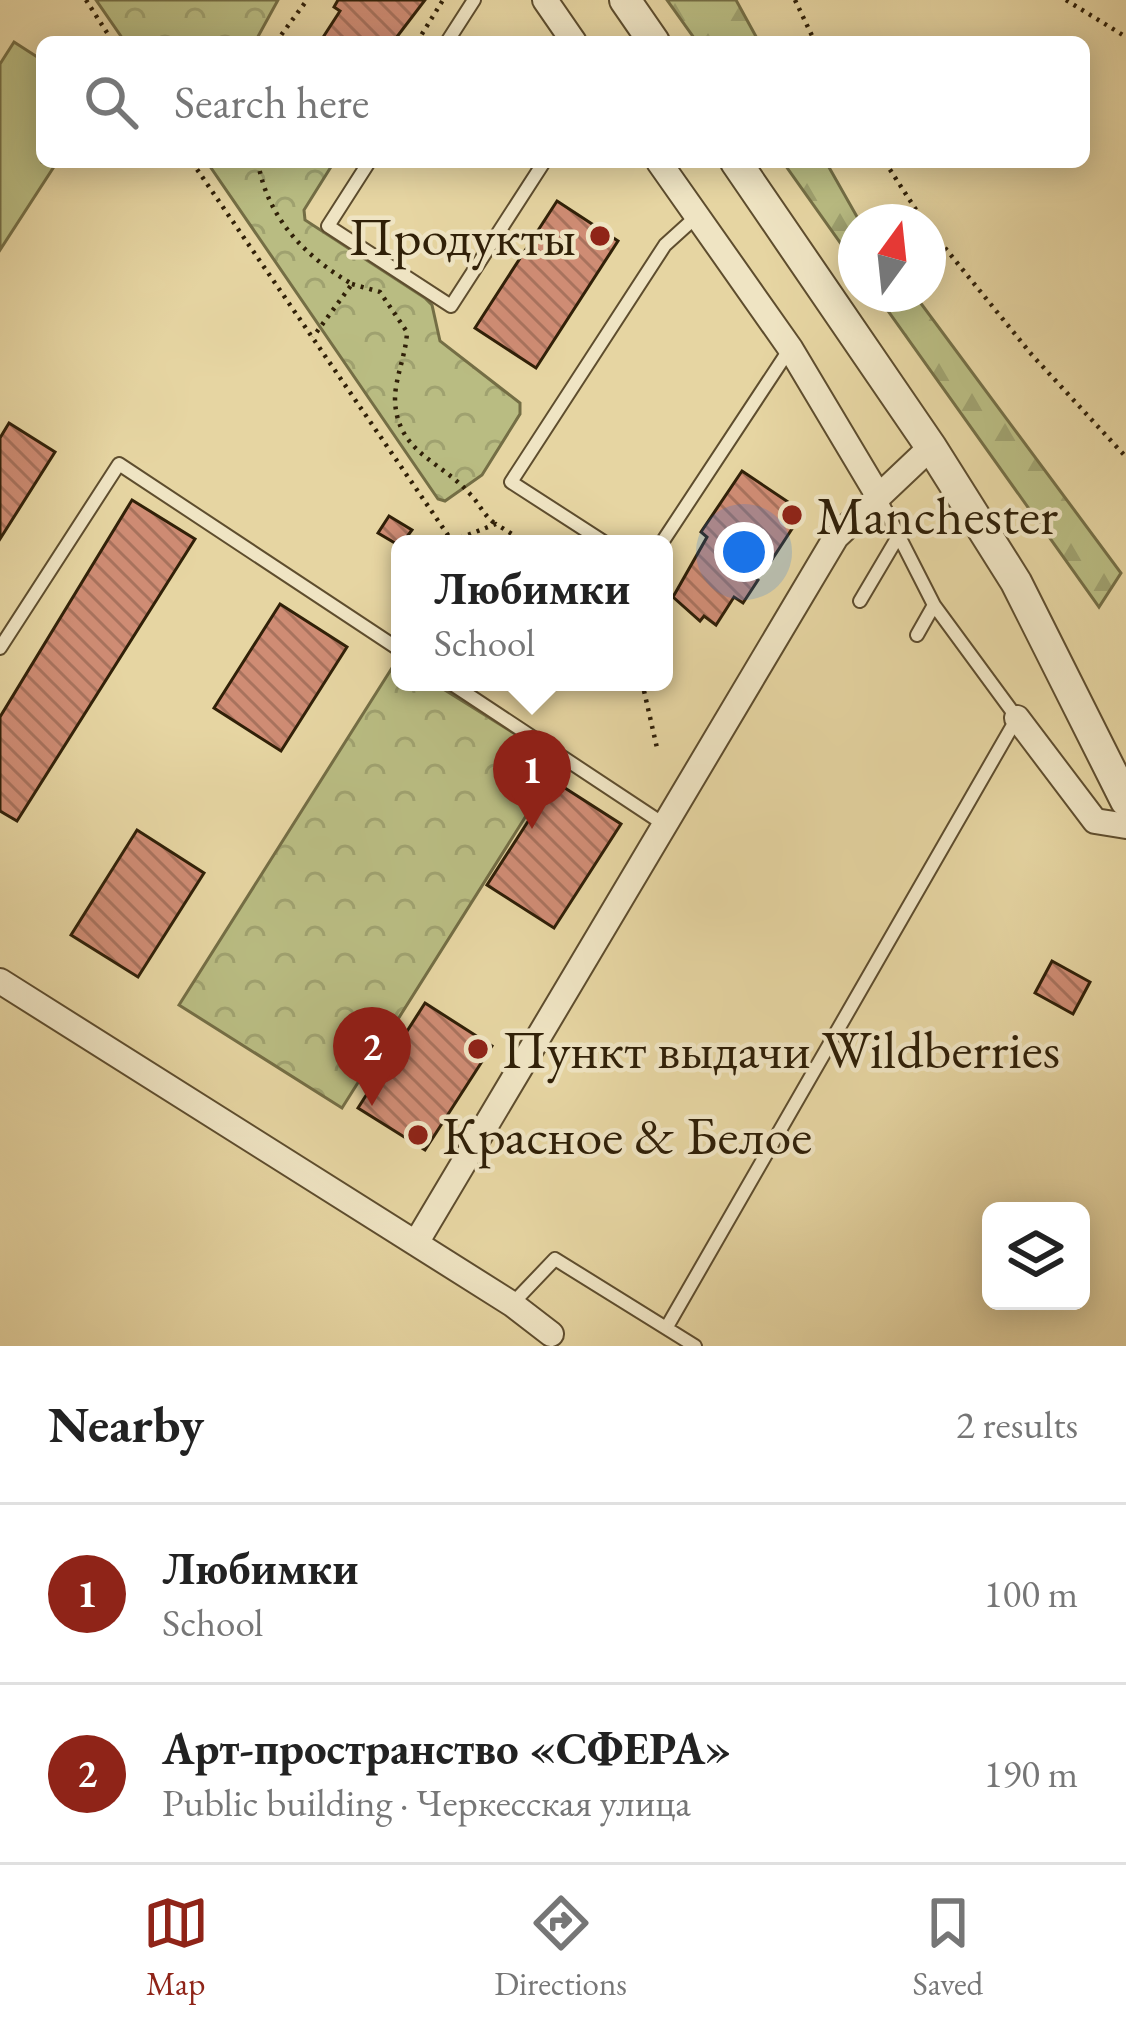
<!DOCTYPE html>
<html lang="en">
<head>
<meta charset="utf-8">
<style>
	:root { --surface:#fff; --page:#f6f6f6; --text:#222; --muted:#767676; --line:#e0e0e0; --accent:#8f2418 }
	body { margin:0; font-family:"EB Garamond",serif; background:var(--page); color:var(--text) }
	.controls { position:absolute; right:36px; bottom:36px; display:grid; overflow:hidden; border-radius:18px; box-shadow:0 6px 30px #0003 }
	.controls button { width:108px; height:108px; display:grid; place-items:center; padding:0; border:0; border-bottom:3px solid var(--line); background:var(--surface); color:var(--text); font:60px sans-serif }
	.compass { position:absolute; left:838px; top:204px; width:108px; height:108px; border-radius:50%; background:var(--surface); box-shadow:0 6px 30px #0003; rotate:15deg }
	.you { position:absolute; left:744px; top:552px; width:42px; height:42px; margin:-30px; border:9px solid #fff; border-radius:50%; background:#1a73e8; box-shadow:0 0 0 18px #1a73e833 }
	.badge { display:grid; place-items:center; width:78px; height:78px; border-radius:50%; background:var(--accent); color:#fff; font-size:39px; font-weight:700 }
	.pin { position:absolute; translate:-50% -99px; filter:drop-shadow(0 3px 6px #0008) }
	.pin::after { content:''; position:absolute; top:63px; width:42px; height:36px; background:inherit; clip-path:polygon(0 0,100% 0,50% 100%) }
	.popup { position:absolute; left:391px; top:535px; width:282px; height:156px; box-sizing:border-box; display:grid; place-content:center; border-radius:18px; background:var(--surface); filter:drop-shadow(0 3px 9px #0005); font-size:39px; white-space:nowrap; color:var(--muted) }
	.popup b { font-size:45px; color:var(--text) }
	.popup::after { content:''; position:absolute; left:50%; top:100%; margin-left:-24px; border:24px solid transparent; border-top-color:var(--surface) }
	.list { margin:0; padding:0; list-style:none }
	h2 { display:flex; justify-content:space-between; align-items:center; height:156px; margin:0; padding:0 48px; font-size:51px }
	h2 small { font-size:39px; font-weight:400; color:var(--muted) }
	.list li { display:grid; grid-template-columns:78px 1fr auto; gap:36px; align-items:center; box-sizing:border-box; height:180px; padding:0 48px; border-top:3px solid var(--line) }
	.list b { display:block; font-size:45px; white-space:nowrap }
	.list p { margin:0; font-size:39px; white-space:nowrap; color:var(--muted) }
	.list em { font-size:39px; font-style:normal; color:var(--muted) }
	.icon { flex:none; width:66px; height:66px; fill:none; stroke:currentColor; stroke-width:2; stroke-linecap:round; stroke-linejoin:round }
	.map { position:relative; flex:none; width:1126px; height:1346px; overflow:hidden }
	.search { position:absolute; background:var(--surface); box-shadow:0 6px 30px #0003; left:36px; right:36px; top:36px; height:132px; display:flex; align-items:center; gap:30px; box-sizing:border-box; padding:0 42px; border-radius:18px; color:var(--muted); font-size:45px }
	.sheet { height:516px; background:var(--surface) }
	nav { display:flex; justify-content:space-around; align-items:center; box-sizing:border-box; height:168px; border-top:3px solid var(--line); background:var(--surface); font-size:33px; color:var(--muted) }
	nav a { display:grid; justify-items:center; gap:6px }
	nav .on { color:var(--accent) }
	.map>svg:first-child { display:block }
	.grass { fill:#b9bc82; stroke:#746e45; stroke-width:3 }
	.forest { fill:url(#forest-firs); stroke:#746e45; stroke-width:3 }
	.park { fill:url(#park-crowns); stroke:#746e45; stroke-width:3 }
	.building { fill:url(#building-back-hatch); stroke:#302008; stroke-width:3 }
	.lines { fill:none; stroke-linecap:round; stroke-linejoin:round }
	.service-casing { stroke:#5e4d2e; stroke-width:16 }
	.minor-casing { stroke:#5e4d2e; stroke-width:28 }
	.tertiary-casing { stroke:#5e4d2e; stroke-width:34 }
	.path { stroke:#302008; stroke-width:4.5; stroke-dasharray:3 6; stroke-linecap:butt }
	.service { stroke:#efe4c3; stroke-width:12 }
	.minor { stroke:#efe4c3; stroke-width:24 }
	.tertiary { stroke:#efe4c3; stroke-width:30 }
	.poi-dot { fill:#8f2418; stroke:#efe4c3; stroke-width:4.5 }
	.labels { text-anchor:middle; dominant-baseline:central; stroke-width:9; stroke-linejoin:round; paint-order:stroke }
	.poi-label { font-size:54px; fill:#302008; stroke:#efe4c3; text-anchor:start }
</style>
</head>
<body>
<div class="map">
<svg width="1126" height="1346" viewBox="0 0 1126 1346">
	<defs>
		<pattern id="forest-firs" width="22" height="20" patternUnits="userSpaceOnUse" patternTransform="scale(3)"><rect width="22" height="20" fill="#b9bc82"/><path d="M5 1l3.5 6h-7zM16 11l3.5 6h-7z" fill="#9fa16f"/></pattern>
		<pattern id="park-crowns" width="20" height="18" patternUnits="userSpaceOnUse" patternTransform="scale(3)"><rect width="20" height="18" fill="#b9bc82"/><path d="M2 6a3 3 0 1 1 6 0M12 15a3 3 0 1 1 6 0" fill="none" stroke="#9fa16f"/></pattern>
		<pattern id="building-back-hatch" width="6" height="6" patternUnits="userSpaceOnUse" patternTransform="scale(3)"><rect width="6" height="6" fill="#cf8c74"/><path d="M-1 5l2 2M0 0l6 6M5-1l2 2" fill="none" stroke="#a8725d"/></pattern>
	</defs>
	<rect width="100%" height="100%" fill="#e6d5a2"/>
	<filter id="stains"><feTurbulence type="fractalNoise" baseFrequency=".00167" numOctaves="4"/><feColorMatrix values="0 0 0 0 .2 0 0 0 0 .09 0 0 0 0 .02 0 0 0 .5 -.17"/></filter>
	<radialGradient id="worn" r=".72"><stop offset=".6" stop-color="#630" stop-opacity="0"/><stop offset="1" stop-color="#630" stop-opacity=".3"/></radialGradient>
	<path class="grass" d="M 14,42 L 42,60 L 42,162 L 57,162 L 0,250 L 0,64 Z"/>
	<path class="forest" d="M 667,0 L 736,0 L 759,42 L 697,42 Z
		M 783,162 L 826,162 L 860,222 L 856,265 Z
		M 876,294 L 914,294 L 1121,573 L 1099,607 Z"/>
	<path class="park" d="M 96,0 L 278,0 L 255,42 L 125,42 Z
		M 207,162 L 334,162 L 304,210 L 305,220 L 425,298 L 432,305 L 440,341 L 520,403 L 520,414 L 482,475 L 445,501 L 438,499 Z
		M 397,660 L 400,682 L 432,682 L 560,762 L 342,1108 L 179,1005 Z"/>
	<path class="building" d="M 338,0 L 425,0 L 393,42 L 320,42 L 340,11 L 334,7 Z
		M 557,201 L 618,241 L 536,368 L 475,328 Z
		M 9,423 L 55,452 L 0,539 L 0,438 Z
		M 742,471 L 803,512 L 771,561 L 765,558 L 753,576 L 758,580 L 743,603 L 734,597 L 716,625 L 704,616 L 700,621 L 673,597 L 707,537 L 701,532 Z
		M 132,500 L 195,539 L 17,821 L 0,811 L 0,717 Z
		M 389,516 L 412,530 L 400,546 L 378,533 Z
		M 280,604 L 347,647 L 281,751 L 214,708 Z
		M 554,781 L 621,824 L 554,928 L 487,885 Z
		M 137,830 L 204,873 L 138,977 L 71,935 Z
		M 1052,961 L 1090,982 L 1073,1014 L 1035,993 Z
		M 425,1003 L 492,1046 L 425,1150 L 358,1108 Z"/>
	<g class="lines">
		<defs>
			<path id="service" d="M 447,42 L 474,0
				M 369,162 L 328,226 L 451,306 L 544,162
				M 607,544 L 511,482 L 665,245 L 697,216
				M 661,544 L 789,350
				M 860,601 L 899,535
				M 917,635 L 934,605
				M 0,648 L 119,464 L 400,650
				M 449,682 L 665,825
				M 512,1304 L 555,1259 L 695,1346
				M 668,1325 L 1017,718 L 934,605 L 879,497"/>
			<path id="minor" d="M 545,0 L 574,42
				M 659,162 L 790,348 L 879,497
				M 1017,718 L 1095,821 L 1126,826
				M 0,981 L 512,1304 L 551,1334
				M 416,1243 L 836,537 L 931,447"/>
			<path id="tertiary" d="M 625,0 L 654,42
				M 736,162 L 931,447 L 1016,582 L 1126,801"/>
		</defs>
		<use href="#service" class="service-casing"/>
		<use href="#minor" class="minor-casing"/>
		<use href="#tertiary" class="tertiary-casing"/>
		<path class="path" d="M 86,0 L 113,42
			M 795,0 L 815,42
			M 1066,0 L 1126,37
			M 276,42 L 307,0
			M 417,42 L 443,0
			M 192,162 L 452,541 L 496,524 L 528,544
			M 258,162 C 267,217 304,256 352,284 L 313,337
			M 885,162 L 924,222
			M 928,227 L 1032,355 L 1126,457
			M 352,284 L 380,292 L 407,332 C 406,355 395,378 395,399 C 396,452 441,461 470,494 C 479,503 482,513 494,523
			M 642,682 L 657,748"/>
		<use href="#service" class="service"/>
		<use href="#minor" class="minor"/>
		<use href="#tertiary" class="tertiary"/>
	</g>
	<g class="poi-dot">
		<circle cx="600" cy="236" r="12"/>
		<circle cx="792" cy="515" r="12"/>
		<circle cx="478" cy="1049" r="12"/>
		<circle cx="418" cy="1135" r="12"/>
	</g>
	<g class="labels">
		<g class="poi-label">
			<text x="576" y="236" text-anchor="end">Продукты</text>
			<text x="816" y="515">Manchester</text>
			<text x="502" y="1049">Пункт выдачи Wildberries</text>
			<text x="442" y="1135">Красное &amp; Белое</text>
		</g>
	</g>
	<rect width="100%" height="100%" filter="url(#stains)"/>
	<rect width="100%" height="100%" fill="url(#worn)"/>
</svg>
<div class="controls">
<button><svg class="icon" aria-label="layers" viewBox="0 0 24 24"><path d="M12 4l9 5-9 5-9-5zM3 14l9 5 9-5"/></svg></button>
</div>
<svg class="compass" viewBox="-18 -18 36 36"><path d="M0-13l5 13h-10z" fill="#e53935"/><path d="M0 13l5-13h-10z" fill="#767676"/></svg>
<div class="you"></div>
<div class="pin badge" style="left:532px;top:829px">1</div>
<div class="popup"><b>Любимки</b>School</div>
<div class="pin badge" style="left:372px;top:1106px">2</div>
<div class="search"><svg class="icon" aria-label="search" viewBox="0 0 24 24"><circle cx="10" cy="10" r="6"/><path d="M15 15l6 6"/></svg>Search here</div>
</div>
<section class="sheet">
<h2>Nearby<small>2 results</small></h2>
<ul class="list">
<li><span class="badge">1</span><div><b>Любимки</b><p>School</p></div><em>100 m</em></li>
<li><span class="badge">2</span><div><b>Арт-пространство «СФЕРА»</b><p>Public building · Черкесская улица</p></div><em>190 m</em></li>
</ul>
</section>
<nav>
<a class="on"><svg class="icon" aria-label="map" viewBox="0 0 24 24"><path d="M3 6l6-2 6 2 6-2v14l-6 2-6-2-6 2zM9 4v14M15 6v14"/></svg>Map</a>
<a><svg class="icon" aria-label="directions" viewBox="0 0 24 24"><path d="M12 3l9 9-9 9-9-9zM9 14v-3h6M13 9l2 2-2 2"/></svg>Directions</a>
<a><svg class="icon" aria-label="saved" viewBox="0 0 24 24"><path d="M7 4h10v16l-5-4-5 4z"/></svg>Saved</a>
</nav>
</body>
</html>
